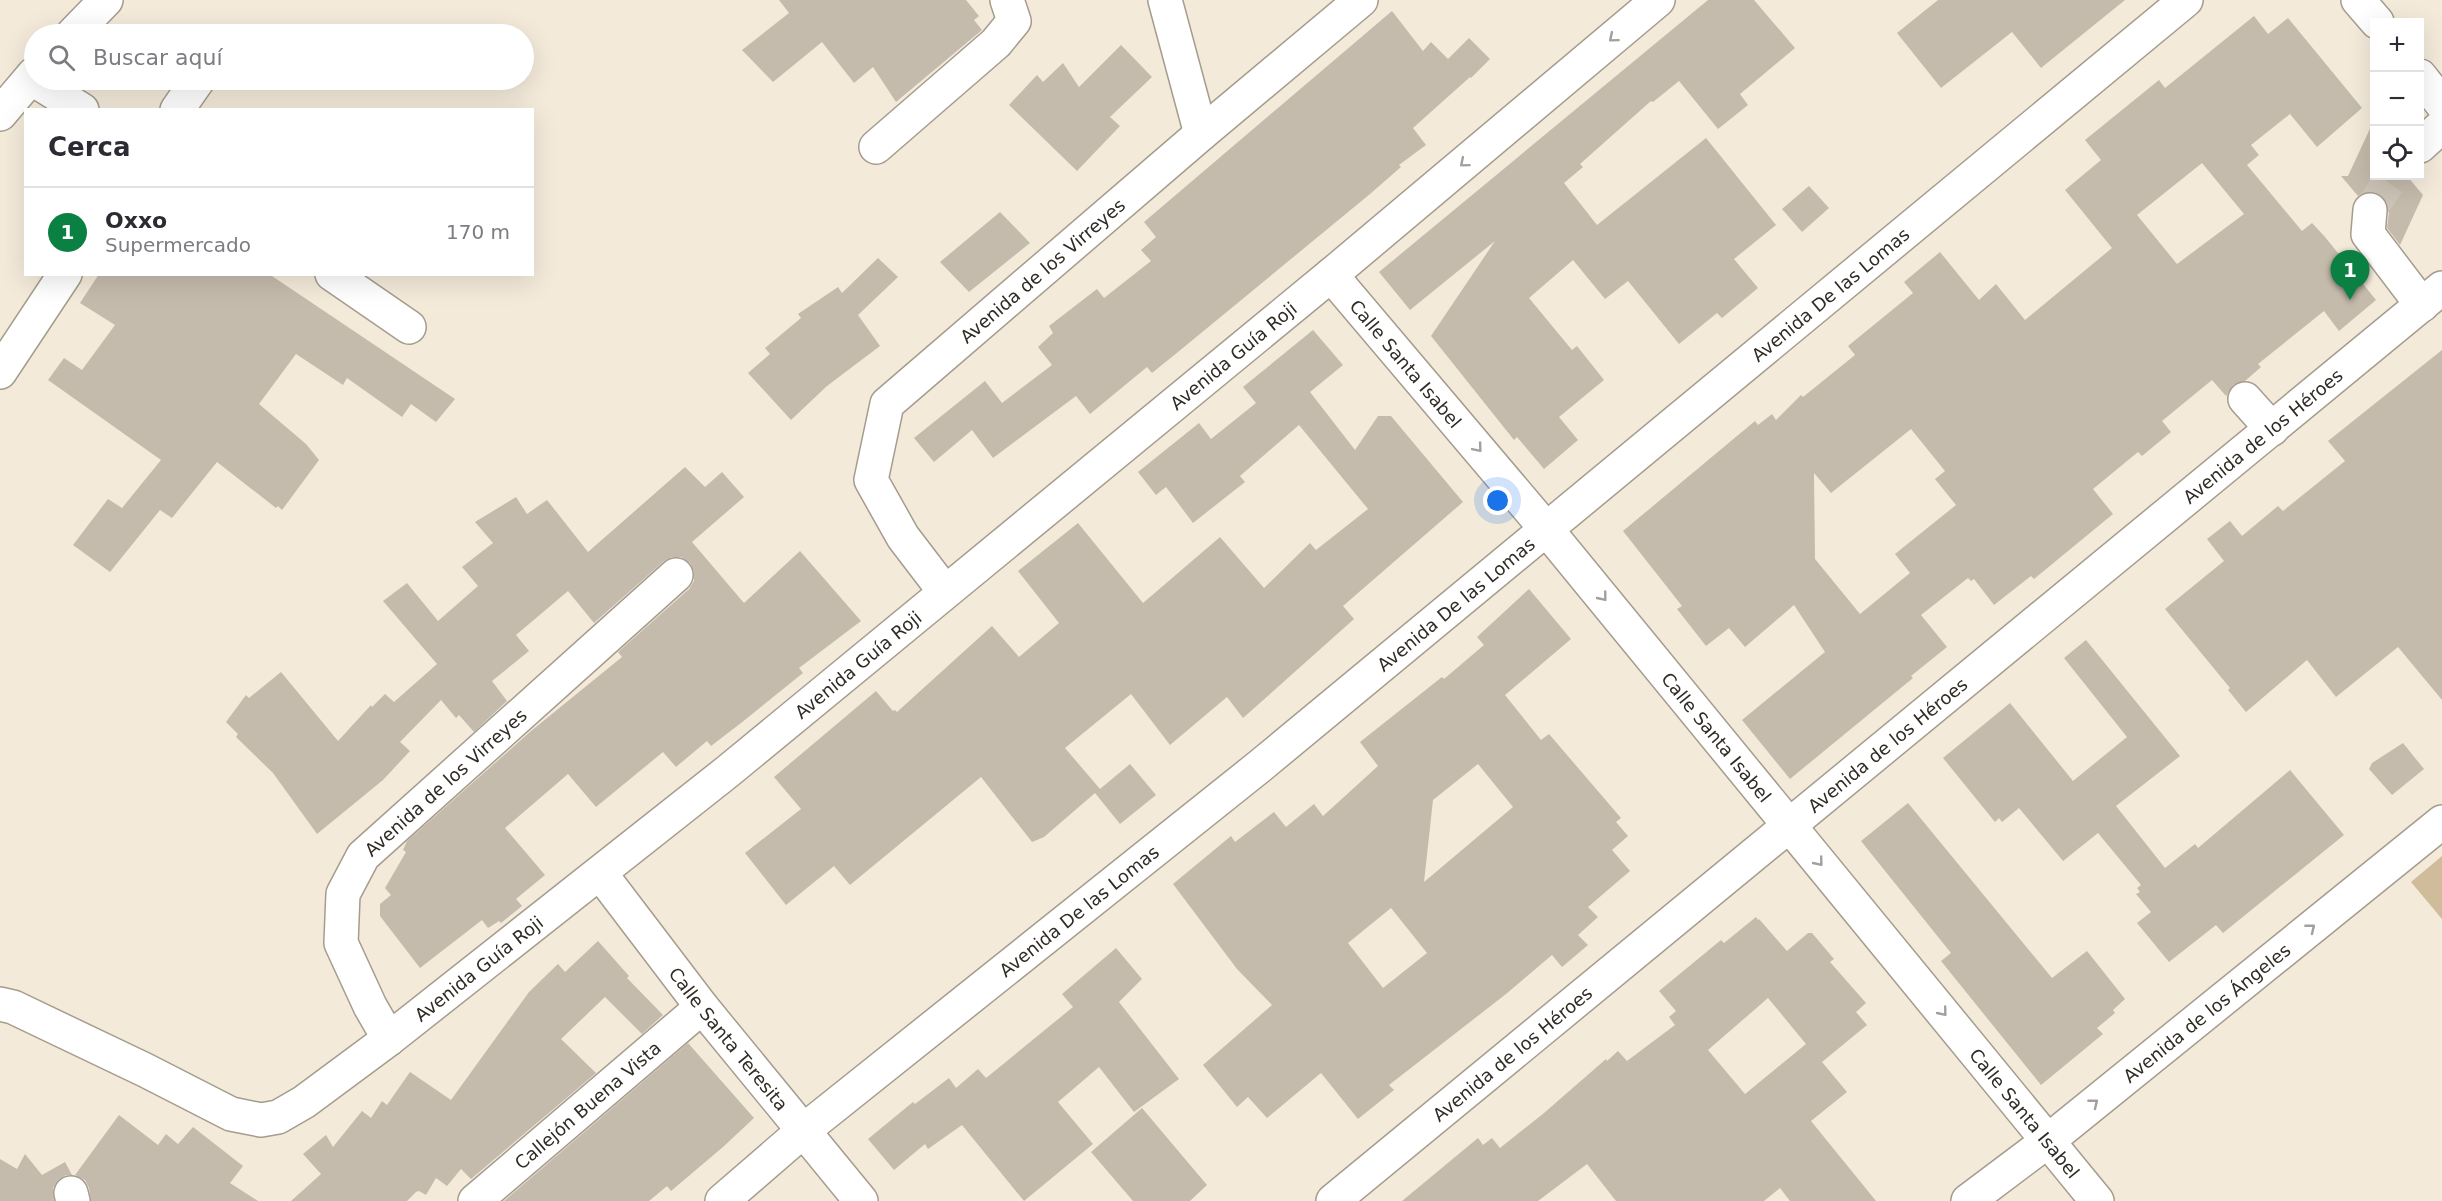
<!DOCTYPE html>
<html lang="es">
<head>
<meta charset="utf-8">
<style>
	:root { --surface:#fff; --page:#f2f2f3; --text:#2b2b33; --muted:#7c7c81; --line:#e1e1e2; --accent:#0b8043 }
	body { margin:0; font-family:"DejaVu Sans",sans-serif; background:var(--page); color:var(--text) }
	.controls { position:absolute; right:18px; top:18px; display:grid; overflow:hidden; border-radius:0px; box-shadow:0 6px 24px #0002 }
	.controls button { width:54px; height:54px; display:grid; place-items:center; padding:0; border:0; border-bottom:2px solid var(--line); background:var(--surface); color:var(--text); font:30px sans-serif }
	.you { position:absolute; left:1498px; top:501px; width:21px; height:21px; margin:-15px; border:4px solid #fff; border-radius:50%; background:#1a73e8; box-shadow:0 0 0 9px #1a73e833 }
	.badge { display:grid; place-items:center; width:39px; height:39px; border-radius:50%; background:var(--accent); color:#fff; font-size:20px; font-weight:700 }
	.pin { position:absolute; translate:-50% -50px; filter:drop-shadow(0 2px 3px #0008) }
	.pin::after { content:''; position:absolute; top:32px; width:21px; height:18px; background:inherit; clip-path:polygon(0 0,100% 0,50% 100%) }
	.list { margin:0; padding:0; list-style:none }
	h2 { display:flex; justify-content:space-between; align-items:center; height:78px; margin:0; padding:0 24px; font-size:26px }
	h2 small { font-size:20px; font-weight:400; color:var(--muted) }
	.list li { display:grid; grid-template-columns:39px 1fr auto; gap:18px; align-items:center; box-sizing:border-box; height:90px; padding:0 24px; border-top:2px solid var(--line) }
	.list b { display:block; font-size:22px; white-space:nowrap }
	.list p { margin:0; font-size:20px; white-space:nowrap; color:var(--muted) }
	.list em { font-size:20px; font-style:normal; color:var(--muted) }
	.icon { flex:none; width:33px; height:33px; fill:none; stroke:currentColor; stroke-width:2; stroke-linecap:round; stroke-linejoin:round }
	.map { position:relative; flex:none; width:2442px; height:1201px; overflow:hidden }
	.search { position:absolute; background:var(--surface); box-shadow:0 6px 24px #0002; left:24px; top:24px; width:510px; height:66px; display:flex; align-items:center; gap:15px; box-sizing:border-box; padding:0 21px; border-radius:33px; color:var(--muted); font-size:22px }
	.panel { position:absolute; background:var(--surface); box-shadow:0 6px 24px #0002; left:24px; top:108px; width:510px; height:168px; border-radius:0px }
	.map>svg:first-child { display:block }
	.green { fill:#d0bc9b }
	.building { fill:#c4bbac; fill-rule:evenodd }
	.lines { fill:none; stroke-linecap:round; stroke-linejoin:round }
	.minor-tunnel { stroke:#ccc4b6; stroke-width:33; stroke-dasharray:33 16; stroke-linecap:butt }
	.minor-casing { stroke:#a59c8d; stroke-width:36 }
	.major-casing { stroke:#a59c8d; stroke-width:36 }
	.minor { stroke:#fff; stroke-width:33 }
	.major { stroke:#fff; stroke-width:33 }
	.oneway { stroke:#a1a09d }
	.labels { text-anchor:middle; dominant-baseline:central; stroke-width:6; stroke-linejoin:round; paint-order:stroke }
	.street-label { font-size:18px; fill:#2f2b25; stroke:#fff7eb }
</style>
</head>
<body>
<div class="map">
<svg width="2442" height="1201" viewBox="0 0 2442 1201">
	<rect width="100%" height="100%" fill="#f3eada"/>
	<path class="green" d="M 2442,856 L 2442,919 L 2411,882 Z"/>
	<path class="building" d="M 779,0 L 966,0 L 979,16 L 974,20 L 982,30 L 896,102 L 873,67 L 854,83 L 822,42 L 773,82 L 742,50 L 789,13 Z
		M 1708,0 L 1754,0 L 1795,48 L 1740,94 L 1748,105 L 1718,129 L 1679,81 L 1653,102 L 1651,101 L 1580,164 L 1583,167 L 1564,183 L 1597,225 L 1706,138 L 1776,225 L 1734,259 L 1758,288 L 1722,318 L 1717,313 L 1679,344 L 1628,281 L 1605,299 L 1573,260 L 1529,298 L 1572,350 L 1577,346 L 1604,380 L 1559,417 L 1578,440 L 1544,469 L 1517,437 L 1514,440 L 1431,336 L 1495,241 L 1410,310 L 1379,272 Z
		M 1938,0 L 2125,0 L 2041,68 L 2012,32 L 1941,88 L 1897,33 Z
		M 1392,11 L 1423,51 L 1431,42 L 1448,59 L 1469,38 L 1490,59 L 1471,78 L 1470,77 L 1413,128 L 1426,145 L 1399,165 L 1401,167 L 1370,194 L 1178,352 L 1152,373 L 1147,367 L 1090,414 L 1076,396 L 993,458 L 972,430 L 934,462 L 914,438 L 985,381 L 1002,403 L 1052,365 L 1038,347 L 1053,333 L 1049,326 L 1097,289 L 1104,298 L 1151,261 L 1141,250 L 1156,237 L 1144,222 Z
		M 2254,16 L 2268,34 L 2288,18 L 2362,108 L 2317,147 L 2290,114 L 2251,145 L 2259,155 L 2247,165 L 2302,231 L 2312,223 L 2325,237 L 2376,300 L 2339,331 L 2324,311 L 2258,364 L 2261,367 L 2245,381 L 2233,385 L 2226,396 L 2212,380 L 2162,421 L 2171,432 L 2142,456 L 2138,452 L 2093,489 L 2113,514 L 2034,579 L 2031,576 L 1994,605 L 1974,579 L 1971,581 L 1968,578 L 1921,615 L 1947,647 L 1911,676 L 1913,678 L 1790,779 L 1742,720 L 1825,652 L 1794,605 L 1745,647 L 1729,628 L 1706,646 L 1677,609 L 1682,606 L 1623,531 L 1755,421 L 1758,425 L 1772,414 L 1776,420 L 1801,395 L 1803,397 L 1855,355 L 1848,346 L 1913,293 L 1904,282 L 1940,252 L 1979,300 L 1996,284 L 2025,320 L 2112,248 L 2065,190 L 2101,160 L 2085,140 L 2159,80 L 2165,88 ZM 2202,163 L 2244,214 L 2177,264 L 2137,215 ZM 1911,429 L 1945,471 L 1935,479 L 1956,505 L 1895,554 L 1910,573 L 1860,614 L 1815,559 L 1814,473 L 1831,493 Z
		M 1121,45 L 1152,77 L 1110,117 L 1120,126 L 1077,171 L 1009,105 L 1037,75 L 1043,82 L 1063,63 L 1079,87 Z
		M 2374,120 L 2374,176 L 2407,176 L 2423,195 L 2400,245 L 2387,228 L 2389,212 L 2387,202 L 2381,195 L 2372,191 L 2363,193 L 2358,196 L 2341,176 L 2348,176 Z
		M 1809,186 L 1829,208 L 1802,232 L 1782,209 Z
		M 1000,212 L 1030,243 L 969,292 L 940,262 Z
		M 878,258 L 898,277 L 858,315 L 880,346 L 827,386 L 791,420 L 748,373 L 770,354 L 765,348 L 801,318 L 798,314 L 838,287 L 842,293 Z
		M 99,274 L 269,274 L 455,399 L 436,422 L 411,404 L 402,417 L 347,378 L 343,385 L 296,354 L 259,404 L 306,444 L 319,460 L 282,510 L 278,506 L 276,508 L 217,462 L 172,518 L 160,510 L 110,572 L 73,545 L 108,499 L 122,508 L 161,460 L 48,380 L 64,358 L 82,370 L 115,325 L 80,303 Z
		M 1313,330 L 1343,365 L 1310,392 L 1355,450 L 1378,416 L 1391,416 L 1463,502 L 1343,606 L 1354,619 L 1243,718 L 1227,697 L 1170,745 L 1131,694 L 1065,748 L 1100,789 L 1130,764 L 1156,795 L 1120,824 L 1095,793 L 1044,837 L 1032,842 L 981,777 L 850,885 L 834,866 L 786,905 L 745,853 L 801,809 L 774,777 L 876,691 L 893,711 L 895,710 L 897,712 L 992,626 L 1019,657 L 1059,623 L 1018,571 L 1078,523 L 1143,603 L 1220,537 L 1264,588 L 1310,543 L 1316,550 L 1368,509 L 1299,425 L 1240,476 L 1245,482 L 1193,523 L 1166,487 L 1156,495 L 1138,472 L 1199,423 L 1211,439 L 1256,403 L 1243,387 Z
		M 2442,350 L 2442,700 L 2398,647 L 2336,697 L 2307,660 L 2246,712 L 2228,690 L 2230,688 L 2165,609 L 2224,561 L 2207,539 L 2230,521 L 2242,536 L 2278,506 L 2283,511 L 2345,461 L 2328,441 Z
		M 685,467 L 705,487 L 722,472 L 744,497 L 692,542 L 744,603 L 800,551 L 861,621 L 799,668 L 803,673 L 741,723 L 711,746 L 707,741 L 676,767 L 663,752 L 596,807 L 568,774 L 505,828 L 545,875 L 516,899 L 522,906 L 501,923 L 499,921 L 488,928 L 482,920 L 420,968 L 380,916 L 380,904 L 391,895 L 385,888 L 406,852 L 403,850 L 407,841 L 531,731 L 622,657 L 618,652 L 689,589 L 694,581 L 694,572 L 690,563 L 681,557 L 672,557 L 664,561 L 594,623 L 568,591 L 516,635 L 529,651 L 492,681 L 507,701 L 474,732 L 459,715 L 456,718 L 441,700 L 400,742 L 410,751 L 383,780 L 317,834 L 273,773 L 236,737 L 238,734 L 226,722 L 246,695 L 249,698 L 281,672 L 338,741 L 371,705 L 372,707 L 385,694 L 394,702 L 437,664 L 383,601 L 407,583 L 438,621 L 478,586 L 462,567 L 493,543 L 475,522 L 516,497 L 527,514 L 547,500 L 588,552 Z
		M 1529,589 L 1571,639 L 1505,695 L 1541,740 L 1549,734 L 1621,818 L 1616,822 L 1628,836 L 1612,850 L 1630,871 L 1588,907 L 1598,917 L 1578,935 L 1588,945 L 1562,967 L 1552,955 L 1506,994 L 1389,1085 L 1394,1090 L 1358,1119 L 1321,1073 L 1267,1118 L 1248,1097 L 1237,1107 L 1203,1065 L 1272,1005 L 1237,969 L 1173,884 L 1231,836 L 1235,842 L 1274,812 L 1286,827 L 1314,804 L 1323,816 L 1378,766 L 1360,742 L 1442,677 L 1444,679 L 1484,645 L 1477,637 ZM 1478,764 L 1513,807 L 1424,882 L 1433,800 ZM 1391,908 L 1427,953 L 1383,988 L 1348,943 Z
		M 2086,640 L 2180,756 L 2116,806 L 2165,868 L 2195,844 L 2198,848 L 2290,770 L 2344,835 L 2223,933 L 2216,925 L 2169,962 L 2137,923 L 2151,912 L 2136,894 L 2140,892 L 2137,888 L 2141,885 L 2098,833 L 2063,861 L 2019,808 L 2002,822 L 1999,818 L 1995,822 L 1943,758 L 2010,703 L 2073,781 L 2127,737 L 2064,658 Z
		M 2403,743 L 2424,769 L 2392,795 L 2369,769 L 2372,763 Z
		M 1908,803 L 2052,978 L 2087,951 L 2125,999 L 2113,1010 L 2115,1013 L 2097,1028 L 2103,1034 L 2041,1085 L 1941,961 L 1951,953 L 1861,841 Z
		M 1756,917 L 1758,920 L 1759,919 L 1787,951 L 1808,933 L 1812,933 L 1834,959 L 1830,962 L 1866,1003 L 1856,1012 L 1867,1025 L 1822,1062 L 1847,1092 L 1811,1121 L 1876,1201 L 1790,1201 L 1780,1188 L 1764,1201 L 1616,1201 L 1587,1164 L 1538,1201 L 1402,1201 L 1478,1138 L 1483,1145 L 1492,1138 L 1500,1148 L 1544,1113 L 1606,1059 L 1607,1061 L 1618,1051 L 1627,1061 L 1675,1025 L 1669,1017 L 1676,1011 L 1659,991 L 1721,940 L 1724,943 ZM 1768,998 L 1806,1044 L 1745,1094 L 1708,1050 Z
		M 598,941 L 629,976 L 627,978 L 663,1015 L 642,1034 L 605,997 L 561,1039 L 596,1073 L 471,1179 L 461,1169 L 447,1186 L 436,1178 L 426,1195 L 419,1191 L 416,1192 L 407,1201 L 291,1201 L 321,1174 L 303,1154 L 326,1135 L 333,1147 L 362,1111 L 371,1118 L 382,1101 L 387,1105 L 410,1072 L 451,1100 L 529,992 L 558,964 L 565,972 Z
		M 1116,948 L 1142,979 L 1119,1002 L 1179,1079 L 1134,1112 L 1099,1067 L 1058,1102 L 1093,1144 L 1024,1201 L 962,1125 L 928,1149 L 925,1144 L 894,1170 L 868,1139 L 913,1102 L 915,1104 L 949,1078 L 956,1088 L 978,1069 L 986,1078 L 991,1074 L 1073,1007 L 1062,994 Z
		M 688,1043 L 754,1118 L 723,1147 L 671,1191 L 667,1186 L 649,1201 L 504,1201 Z
		M 1142,1108 L 1207,1185 L 1190,1201 L 1133,1201 L 1091,1152 Z
		M 119,1115 L 158,1145 L 166,1134 L 178,1144 L 193,1127 L 243,1166 L 230,1183 L 258,1201 L 91,1201 L 89,1188 L 85,1180 L 75,1175 Z
		M 25,1154 L 42,1175 L 65,1162 L 72,1175 L 66,1175 L 58,1180 L 53,1188 L 54,1201 L 0,1201 L 0,1159 L 17,1169 Z"/>
	<g class="lines">
		<path class="minor-tunnel" d="M 2370,210 L 2393,176"/>
		<defs>
			<g id="minor">
				<path d="M 1165,0 L 1201,134"/>
				<path d="M 73,34 L 106,0"/>
				<path d="M 31,78 L 82,110"/>
				<path d="M 177,110 L 198,80"/>
				<path d="M 0,114 L 34,74"/>
				<path d="M 2420,146 L 2442,126"/>
				<path d="M 876,147 L 996,43 L 1014,21 L 1007,0"/>
				<path d="M 2370,210 L 2368,234 L 2422,305"/>
				<path d="M 332,274 L 409,327"/>
				<path id="s1" d="M 1331,275 L 1547,530 L 2097,1201"/>
				<path d="M 0,372 L 65,274"/>
				<path d="M 2245,399 L 2272,429"/>
				<path id="s2" d="M 945,592 L 903,537 L 871,480 L 887,404 L 1201,134 L 1361,0"/>
				<path id="s3" d="M 600,873 L 702,1007 L 861,1201"/>
				<path id="s4" d="M 0,1004 L 13,1007 L 145,1070 L 231,1114 L 261,1120 L 278,1117 L 304,1102 L 389,1039 L 727,772 L 1331,275 L 1658,0"/>
				<path id="s5" d="M 389,1039 L 370,1006 L 341,943 L 343,894 L 363,856 L 676,575"/>
				<path d="M 71,1193 L 73,1201"/>
				<path id="s6" d="M 475,1201 L 702,1007"/>
				<path id="s7" d="M 722,1201 L 803,1131 L 1260,766 L 2186,0"/>
				<path id="s8" d="M 1333,1201 L 2442,288"/>
				<path id="s9" d="M 1968,1201 L 2049,1140 L 2442,822"/>
			</g>
			<path id="major" d="M 2358,0 L 2377,22
				M 2420,76 L 2442,104"/>
		</defs>
		<use href="#minor" class="minor-casing"/>
		<use href="#major" class="major-casing"/>
		<use href="#minor" class="minor"/>
		<use href="#major" class="major"/>
	</g>
	<defs><path id="oneway-chevron" d="M-2-3.5L2.5 0L-2 3.5" fill="none" stroke-width="1.6" stroke-linecap="round" stroke-linejoin="round" transform="scale(1.5)"/></defs>
	<g class="oneway">
		<use href="#oneway-chevron" transform="translate(1613 38) rotate(140)"/>
		<use href="#oneway-chevron" transform="translate(1464 163) rotate(140)"/>
		<use href="#oneway-chevron" transform="translate(1478 448) rotate(50)"/>
		<use href="#oneway-chevron" transform="translate(1603 597) rotate(51)"/>
		<use href="#oneway-chevron" transform="translate(1819 862) rotate(51)"/>
		<use href="#oneway-chevron" transform="translate(2311 928) rotate(-39)"/>
		<use href="#oneway-chevron" transform="translate(1943 1012) rotate(51)"/>
		<use href="#oneway-chevron" transform="translate(2094 1103) rotate(-39)"/>
	</g>
	<g class="labels">
		<g class="street-label">
			<text stroke="none"><textPath href="#s2" startOffset="417">Avenida de los Virreyes</textPath></text>
			<text stroke="none"><textPath href="#s7" startOffset="1432">Avenida De las Lomas</textPath></text>
			<text stroke="none"><textPath href="#s4" startOffset="1526">Avenida Guía Roji</textPath></text>
			<text stroke="none"><textPath href="#s1" startOffset="116">Calle Santa Isabel</textPath></text>
			<text stroke="none"><textPath href="#s8" startOffset="1204">Avenida de los Héroes</textPath></text>
			<text stroke="none"><textPath href="#s7" startOffset="946">Avenida De las Lomas</textPath></text>
			<text stroke="none"><textPath href="#s4" startOffset="1040">Avenida Guía Roji</textPath></text>
			<text stroke="none"><textPath href="#s1" startOffset="602">Calle Santa Isabel</textPath></text>
			<text stroke="none"><textPath href="#s8" startOffset="718">Avenida de los Héroes</textPath></text>
			<text stroke="none"><textPath href="#s5" startOffset="310">Avenida de los Virreyes</textPath></text>
			<text stroke="none"><textPath href="#s7" startOffset="460">Avenida De las Lomas</textPath></text>
			<text stroke="none"><textPath href="#s4" startOffset="554">Avenida Guía Roji</textPath></text>
			<text stroke="none"><textPath href="#s9" startOffset="304">Avenida de los Ángeles</textPath></text>
			<text stroke="none"><textPath href="#s3" startOffset="210">Calle Santa Teresita</textPath></text>
			<text stroke="none"><textPath href="#s8" startOffset="232">Avenida de los Héroes</textPath></text>
			<text stroke="none"><textPath href="#s6" startOffset="148">Callejón Buena Vista</textPath></text>
			<text stroke="none"><textPath href="#s1" startOffset="1088">Calle Santa Isabel</textPath></text>
		</g>
	</g>
</svg>
<div class="controls">
<button>+</button>
<button>−</button>
<button><svg class="icon" aria-label="locate" viewBox="0 0 24 24"><circle cx="12" cy="12" r="6"/><path d="M12 2v4M12 18v4M2 12h4M18 12h4"/></svg></button>
</div>
<div class="you"></div>
<div class="pin badge" style="left:2350px;top:300px">1</div>
<div class="search"><svg class="icon" aria-label="search" viewBox="0 0 24 24"><circle cx="10" cy="10" r="6"/><path d="M15 15l6 6"/></svg>Buscar aquí</div>
<section class="panel">
<h2>Cerca<small></small></h2>
<ul class="list">
<li><span class="badge">1</span><div><b>Oxxo</b><p>Supermercado</p></div><em>170 m</em></li>
</ul>
</section>
</div>
</body>
</html>
